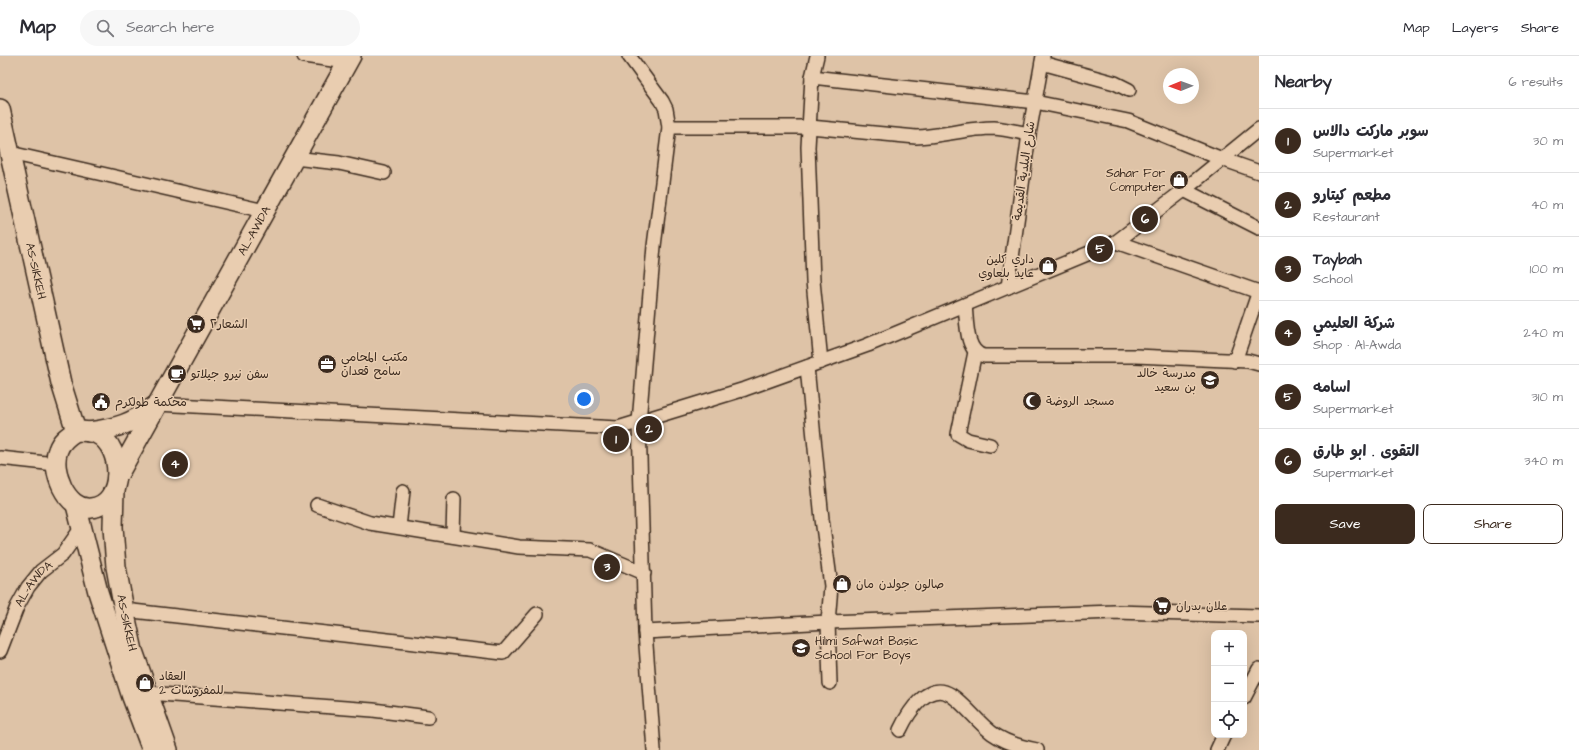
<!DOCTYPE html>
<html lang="en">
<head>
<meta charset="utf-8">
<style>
	:root { --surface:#fff; --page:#f7f7f7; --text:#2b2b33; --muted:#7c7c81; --line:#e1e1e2; --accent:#3b2a1e }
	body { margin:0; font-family:"Architects Daughter","Playpen Sans Arabic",sans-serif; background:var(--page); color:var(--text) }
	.controls { position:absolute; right:12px; bottom:12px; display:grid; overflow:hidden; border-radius:8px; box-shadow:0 4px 16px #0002 }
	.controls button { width:36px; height:36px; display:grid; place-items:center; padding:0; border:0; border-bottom:1px solid var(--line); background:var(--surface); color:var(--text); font:20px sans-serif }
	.compass { position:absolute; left:1163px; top:12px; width:36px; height:36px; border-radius:50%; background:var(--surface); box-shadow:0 4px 16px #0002; rotate:269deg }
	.you { position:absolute; left:584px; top:343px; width:14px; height:14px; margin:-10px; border:3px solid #fff; border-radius:50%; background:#1a73e8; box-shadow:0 0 0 6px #1a73e833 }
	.badge { display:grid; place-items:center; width:26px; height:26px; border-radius:50%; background:var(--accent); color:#fff; font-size:13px; font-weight:700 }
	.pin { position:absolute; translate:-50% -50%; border:2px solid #fff; box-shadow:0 1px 4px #0006 }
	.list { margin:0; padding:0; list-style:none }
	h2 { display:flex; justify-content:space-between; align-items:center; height:52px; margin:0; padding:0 16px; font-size:17px }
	h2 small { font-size:13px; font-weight:400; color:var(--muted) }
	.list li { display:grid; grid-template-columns:26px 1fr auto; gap:12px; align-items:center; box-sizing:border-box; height:64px; padding:0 16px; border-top:1px solid var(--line) }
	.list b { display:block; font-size:15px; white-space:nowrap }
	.list p { margin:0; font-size:13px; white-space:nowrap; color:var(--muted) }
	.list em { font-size:13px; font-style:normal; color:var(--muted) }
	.actions { display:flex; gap:8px; padding:12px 16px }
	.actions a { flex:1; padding:9px 0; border:1px solid var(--accent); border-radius:8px; text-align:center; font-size:14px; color:var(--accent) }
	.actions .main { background:var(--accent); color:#fff }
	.icon { flex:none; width:22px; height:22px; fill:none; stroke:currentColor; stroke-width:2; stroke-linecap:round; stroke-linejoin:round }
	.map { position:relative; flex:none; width:1259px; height:694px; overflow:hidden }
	header { display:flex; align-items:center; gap:24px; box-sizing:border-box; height:56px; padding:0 20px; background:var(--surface); border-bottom:1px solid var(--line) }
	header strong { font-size:19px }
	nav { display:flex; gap:22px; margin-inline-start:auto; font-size:14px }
	.search { width:280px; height:36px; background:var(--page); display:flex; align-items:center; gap:10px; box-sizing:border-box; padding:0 14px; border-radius:22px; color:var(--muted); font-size:15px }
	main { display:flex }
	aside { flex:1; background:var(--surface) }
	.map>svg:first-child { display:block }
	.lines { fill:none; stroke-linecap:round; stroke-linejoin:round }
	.street-casing { stroke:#3b2a1e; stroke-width:16 }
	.secondary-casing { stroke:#3b2a1e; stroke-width:22 }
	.street { stroke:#e9cdb0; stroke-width:13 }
	.secondary { stroke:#e9cdb0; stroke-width:19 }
	.labels { text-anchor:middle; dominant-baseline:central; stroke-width:3; stroke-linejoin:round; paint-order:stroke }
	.street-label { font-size:12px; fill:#3b2a1e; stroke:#e9cdb0 }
	.poi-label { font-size:12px; fill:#3b2a1e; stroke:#e9cdb0; text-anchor:start }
</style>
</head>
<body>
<header>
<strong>Map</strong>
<div class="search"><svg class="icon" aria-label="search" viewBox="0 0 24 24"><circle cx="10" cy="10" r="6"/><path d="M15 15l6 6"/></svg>Search here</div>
<nav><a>Map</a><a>Layers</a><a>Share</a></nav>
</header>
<main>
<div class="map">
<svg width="1259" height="694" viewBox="0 0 1259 694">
	<rect width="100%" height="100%" fill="#dec3a7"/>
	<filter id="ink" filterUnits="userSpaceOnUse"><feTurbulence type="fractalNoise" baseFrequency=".025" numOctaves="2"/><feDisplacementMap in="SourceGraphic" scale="8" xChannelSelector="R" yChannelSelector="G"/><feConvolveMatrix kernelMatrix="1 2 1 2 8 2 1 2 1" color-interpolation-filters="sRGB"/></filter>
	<g filter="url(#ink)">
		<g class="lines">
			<defs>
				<g id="street">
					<path d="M 304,0 L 347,6"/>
					<path d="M 629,0 L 662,45 L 666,53 L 669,71 L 654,190 L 639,366 L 645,576 L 654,694"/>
					<path d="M 817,0 L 812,21 L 808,91 L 813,225 L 821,306"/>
					<path d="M 1042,7 L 1115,27 L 1129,34"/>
					<path d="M 812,21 L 1035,46 L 1128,65 L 1222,103 L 1259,116"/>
					<path d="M 669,71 L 810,71 L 916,81 C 942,80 968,72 994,72 C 1006,73 1018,76 1029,78"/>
					<path d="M 10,97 L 265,155"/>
					<path d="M 294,102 L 339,107 L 384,117"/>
					<path d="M 1184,134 L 1259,172"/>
					<path d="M 1116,186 L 1259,236"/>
					<path d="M 1008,231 L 1029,78 L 1043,0"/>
					<path d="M 965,249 C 967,265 965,296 984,300 L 1136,300 L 1248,305 L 1259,308"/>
					<path d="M 975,296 L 958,378 L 968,384 L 990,389"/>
					<path d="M 1235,305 L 1259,235"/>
					<path d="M 807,311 L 822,463 L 831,530 L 828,566 L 830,627"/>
					<path d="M 157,348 L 618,372 L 745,333 L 868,289 L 1116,186 L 1184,134 L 1259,73"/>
					<path d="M 0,402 L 55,408"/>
					<path d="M 317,449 L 370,467 L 519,491 L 590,494 L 644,517"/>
					<path d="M 399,471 L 403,435"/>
					<path d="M 453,480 L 454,443"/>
					<path d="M 124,554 L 503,597 L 537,558"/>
					<path d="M 645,576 L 828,566 L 1115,556 L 1259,560"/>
					<path id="s1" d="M 0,595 L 17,551 L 28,531 L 41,515 L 63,498 L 82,471"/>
					<path d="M 147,637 L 373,654 L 428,661"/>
					<path d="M 1244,642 L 1259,613"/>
					<path d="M 900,674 C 908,657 928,624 951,639 C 966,649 977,666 992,677 C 1006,687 1021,691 1037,694"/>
					<path d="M 1217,694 L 1224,679"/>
				</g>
				<g id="secondary">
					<path id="s2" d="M 0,53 L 61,327 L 76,375"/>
					<path d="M 76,375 C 83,375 91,375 97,378 C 124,391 125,449 91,452 C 66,455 50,413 58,394 C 61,385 68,380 76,375 Z"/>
					<path d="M 89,376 C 118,372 131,368 155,350"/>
					<path id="s3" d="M 117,421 L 351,0"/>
					<path id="s4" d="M 114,435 L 113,471 L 116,511 L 124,554 L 133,595 L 168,694"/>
					<path d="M 76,449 L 98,536 L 132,641 L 152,694"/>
				</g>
			</defs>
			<use href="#street" class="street-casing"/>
			<use href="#secondary" class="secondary-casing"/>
			<use href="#street" class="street"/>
			<use href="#secondary" class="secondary"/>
		</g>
	</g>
	<defs>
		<symbol id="shop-disc" viewBox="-11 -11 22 22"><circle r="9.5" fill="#3b2a1e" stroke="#e9cdb0"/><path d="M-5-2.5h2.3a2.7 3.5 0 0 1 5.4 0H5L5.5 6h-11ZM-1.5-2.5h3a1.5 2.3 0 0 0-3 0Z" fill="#fff"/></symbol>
		<symbol id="supermarket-disc" viewBox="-11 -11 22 22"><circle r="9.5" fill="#3b2a1e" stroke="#e9cdb0"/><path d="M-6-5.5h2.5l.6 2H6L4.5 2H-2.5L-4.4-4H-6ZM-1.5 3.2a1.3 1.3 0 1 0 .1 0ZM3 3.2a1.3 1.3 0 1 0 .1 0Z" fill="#fff"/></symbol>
		<symbol id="office-disc" viewBox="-11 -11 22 22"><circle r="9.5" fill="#3b2a1e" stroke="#e9cdb0"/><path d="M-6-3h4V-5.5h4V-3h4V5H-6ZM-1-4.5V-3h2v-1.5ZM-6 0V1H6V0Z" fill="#fff"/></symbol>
		<symbol id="cafe-disc" viewBox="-11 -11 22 22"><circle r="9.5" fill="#3b2a1e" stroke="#e9cdb0"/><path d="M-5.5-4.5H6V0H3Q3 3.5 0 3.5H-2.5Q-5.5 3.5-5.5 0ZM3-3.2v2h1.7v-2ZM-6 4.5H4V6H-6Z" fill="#fff"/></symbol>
		<symbol id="school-disc" viewBox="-11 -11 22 22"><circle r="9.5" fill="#3b2a1e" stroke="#e9cdb0"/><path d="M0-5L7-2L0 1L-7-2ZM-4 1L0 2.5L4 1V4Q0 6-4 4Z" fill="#fff"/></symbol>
		<symbol id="mosque-disc" viewBox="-11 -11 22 22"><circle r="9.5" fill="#3b2a1e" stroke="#e9cdb0"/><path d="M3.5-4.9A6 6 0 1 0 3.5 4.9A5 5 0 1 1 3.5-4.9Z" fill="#fff"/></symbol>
		<symbol id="civic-disc" viewBox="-11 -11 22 22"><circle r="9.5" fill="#3b2a1e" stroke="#e9cdb0"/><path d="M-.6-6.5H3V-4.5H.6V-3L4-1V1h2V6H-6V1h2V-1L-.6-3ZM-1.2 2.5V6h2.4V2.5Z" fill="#fff"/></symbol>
	</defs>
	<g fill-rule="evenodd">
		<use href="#shop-disc" x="1168" y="113" width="22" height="22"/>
		<use href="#shop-disc" x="1037" y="199" width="22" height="22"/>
		<use href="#supermarket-disc" x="185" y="257" width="22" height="22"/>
		<use href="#office-disc" x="316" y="297" width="22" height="22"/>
		<use href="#cafe-disc" x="166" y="307" width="22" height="22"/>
		<use href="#school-disc" x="1199" y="313" width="22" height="22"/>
		<use href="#mosque-disc" x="1021" y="334" width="22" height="22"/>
		<use href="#civic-disc" x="90" y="335" width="22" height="22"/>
		<use href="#shop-disc" x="831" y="517" width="22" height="22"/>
		<use href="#supermarket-disc" x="1151" y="539" width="22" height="22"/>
		<use href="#school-disc" x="790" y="581" width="22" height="22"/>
		<use href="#shop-disc" x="134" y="616" width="22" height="22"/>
	</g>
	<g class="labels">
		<g class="street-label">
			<text transform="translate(1024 115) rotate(-82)">شارع البلدية القديمة</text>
			<text stroke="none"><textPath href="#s3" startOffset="282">AL-AWDA</textPath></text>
			<text stroke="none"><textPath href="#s2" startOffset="166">AS-SIKKEH</textPath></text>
			<text stroke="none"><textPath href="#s1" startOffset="76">AL-AWDA</textPath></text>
			<text stroke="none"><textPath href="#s4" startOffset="133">AS-SIKKEH</textPath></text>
		</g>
		<g class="poi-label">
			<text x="1165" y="117" text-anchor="end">Sahar For<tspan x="1165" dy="14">Computer</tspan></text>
			<text x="1034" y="203" text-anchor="end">داري كلين<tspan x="1034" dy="14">عايد بلعاوي</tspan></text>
			<text x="210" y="268">الشعار٢</text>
			<text x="341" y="301">مكتب المحامي<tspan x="341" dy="14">سامح قعدان</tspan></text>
			<text x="1196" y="317" text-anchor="end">مدرسة خالد<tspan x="1196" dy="14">بن سعيد</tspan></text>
			<text x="191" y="318">سفن نيرو جيلاتو</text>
			<text x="1046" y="345">مسجد الروضة</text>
			<text x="115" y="346">محكمة طولكرم</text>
			<text x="856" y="528">صالون جولدن مان</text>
			<text x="1176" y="550">علان بدران</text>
			<text x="815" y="585">Hilmi Safwat Basic<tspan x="815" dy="14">School For Boys</tspan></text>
			<text x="159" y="620">العقاد<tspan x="159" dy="14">للمفروشات 2</tspan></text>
		</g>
	</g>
</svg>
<div class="controls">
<button>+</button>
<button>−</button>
<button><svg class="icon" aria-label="locate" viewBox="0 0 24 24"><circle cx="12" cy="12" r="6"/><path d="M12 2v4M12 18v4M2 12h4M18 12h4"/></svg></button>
</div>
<svg class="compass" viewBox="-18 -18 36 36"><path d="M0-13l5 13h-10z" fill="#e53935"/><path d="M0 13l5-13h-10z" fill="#7c7c81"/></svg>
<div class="you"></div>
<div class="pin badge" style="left:616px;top:383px">1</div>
<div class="pin badge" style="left:649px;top:373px">2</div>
<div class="pin badge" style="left:607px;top:511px">3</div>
<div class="pin badge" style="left:175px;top:408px">4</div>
<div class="pin badge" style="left:1100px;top:193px">5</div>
<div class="pin badge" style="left:1145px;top:163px">6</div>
</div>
<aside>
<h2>Nearby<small>6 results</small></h2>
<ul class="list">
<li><span class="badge">1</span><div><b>سوبر ماركت دالاس</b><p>Supermarket</p></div><em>30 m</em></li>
<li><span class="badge">2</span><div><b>مطعم كيتارو</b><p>Restaurant</p></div><em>40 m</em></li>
<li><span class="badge">3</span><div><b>Taybah</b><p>School</p></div><em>100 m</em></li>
<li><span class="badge">4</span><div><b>شركة العليمي</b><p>Shop · Al-Awda</p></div><em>240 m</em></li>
<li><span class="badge">5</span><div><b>اسامه</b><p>Supermarket</p></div><em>310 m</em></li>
<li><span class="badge">6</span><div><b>التقوى . ابو طارق</b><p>Supermarket</p></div><em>340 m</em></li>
</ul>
<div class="actions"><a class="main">Save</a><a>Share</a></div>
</aside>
</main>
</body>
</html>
